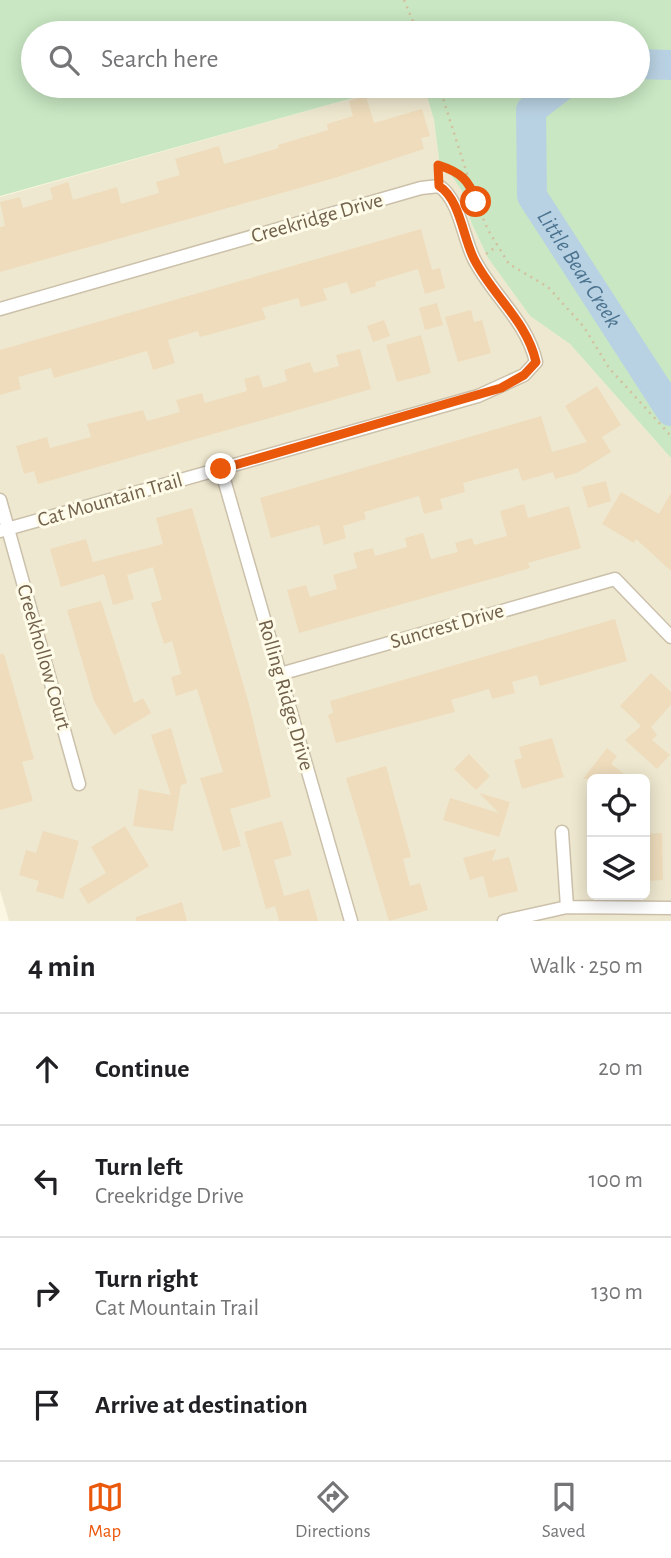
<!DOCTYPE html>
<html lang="en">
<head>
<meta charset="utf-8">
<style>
	:root { --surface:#fff; --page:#f2f2f2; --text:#202124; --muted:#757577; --line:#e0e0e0; --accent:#ea580c }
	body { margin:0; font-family:"Alegreya Sans",sans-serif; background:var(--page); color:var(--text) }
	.controls { position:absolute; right:21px; bottom:21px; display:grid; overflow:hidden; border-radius:10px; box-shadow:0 4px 18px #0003 }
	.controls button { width:63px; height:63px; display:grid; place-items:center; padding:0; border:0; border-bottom:2px solid var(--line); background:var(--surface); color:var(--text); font:35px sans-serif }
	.stop { position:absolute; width:21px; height:21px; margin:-16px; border:5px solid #ea580c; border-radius:50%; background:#fff }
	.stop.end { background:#ea580c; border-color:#fff; box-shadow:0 2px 7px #0008 }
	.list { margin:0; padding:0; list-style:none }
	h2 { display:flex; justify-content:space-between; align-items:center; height:91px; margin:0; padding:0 28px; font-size:30px }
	h2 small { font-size:23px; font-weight:400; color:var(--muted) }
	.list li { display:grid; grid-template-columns:46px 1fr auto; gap:21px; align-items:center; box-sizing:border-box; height:112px; padding:0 28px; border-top:2px solid var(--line) }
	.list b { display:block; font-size:26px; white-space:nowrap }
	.list p { margin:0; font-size:23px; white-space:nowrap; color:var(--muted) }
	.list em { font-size:23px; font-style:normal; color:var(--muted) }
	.icon { flex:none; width:38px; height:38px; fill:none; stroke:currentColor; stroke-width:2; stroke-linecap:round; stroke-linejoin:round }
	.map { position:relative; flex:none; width:671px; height:921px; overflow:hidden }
	.search { position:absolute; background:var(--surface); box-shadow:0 4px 18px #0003; left:21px; right:21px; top:21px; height:77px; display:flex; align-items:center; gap:18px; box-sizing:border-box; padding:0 24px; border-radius:38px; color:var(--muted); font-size:26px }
	.sheet { height:539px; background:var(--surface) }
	nav { display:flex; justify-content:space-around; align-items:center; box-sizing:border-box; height:98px; border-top:2px solid var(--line); background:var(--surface); font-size:19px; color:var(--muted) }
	nav a { display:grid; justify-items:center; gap:4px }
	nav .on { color:var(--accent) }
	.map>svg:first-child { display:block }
	.residential { fill:#efe8d0; fill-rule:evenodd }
	.green { fill:#c8e7c2 }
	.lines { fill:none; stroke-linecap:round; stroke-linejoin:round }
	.river { stroke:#b9d2e3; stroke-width:30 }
	.building { fill:#eedcbc }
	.minor-casing { stroke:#cbc0aa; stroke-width:15 }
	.path { stroke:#d3c0a0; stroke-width:2.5; stroke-dasharray:2 5; stroke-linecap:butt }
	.minor { stroke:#fff; stroke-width:12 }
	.route { stroke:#ea580c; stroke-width:9 }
	.labels { text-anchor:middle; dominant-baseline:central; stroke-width:6; stroke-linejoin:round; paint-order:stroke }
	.street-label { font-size:21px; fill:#71614b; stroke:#fefbe8 }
	.water-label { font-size:23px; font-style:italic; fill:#4c7490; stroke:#fefbe8 }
</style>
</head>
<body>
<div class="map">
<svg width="671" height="921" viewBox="0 0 671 921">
	<rect width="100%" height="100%" fill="#fbf7e3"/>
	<path class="residential" d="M 396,86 L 424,86 L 434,120 L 440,167 L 451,175 L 462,191 L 471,222 L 488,258 L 530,316 L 570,344 L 671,458 L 671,921 L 9,921 L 0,890 L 0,197 ZM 592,779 L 645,779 L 645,895 L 592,895 Z"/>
	<path class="green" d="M 0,0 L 671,0 L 671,458 L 570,344 L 530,316 L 488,258 L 471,222 L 462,191 L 451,175 L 440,167 L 434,120 L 424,86 L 638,86 L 638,33 L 33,33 L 33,86 L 396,86 L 0,196 Z"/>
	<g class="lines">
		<g class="river">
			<path d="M 638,64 L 671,65"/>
			<path id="s1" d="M 562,86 L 531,110 L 532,196 L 671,411"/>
		</g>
	</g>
	<path class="building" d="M 366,96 L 374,123 L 422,109 L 430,136 L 421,138 L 424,149 L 331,179 L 0,272 L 0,227 L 5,226 L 0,202 L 20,197 L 23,208 L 53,199 L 50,188 L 68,182 L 73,200 L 117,187 L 121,204 L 159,193 L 156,182 L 180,175 L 175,159 L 219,146 L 224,164 L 279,148 L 278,145 L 328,130 L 327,124 L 353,116 L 349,101 Z
		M 421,229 L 432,270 L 440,268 L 445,288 L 425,294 L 418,269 L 375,282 L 376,286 L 351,294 L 347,282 L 323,289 L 327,300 L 301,307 L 298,298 L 262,308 L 266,319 L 200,337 L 198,331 L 168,340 L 175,363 L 153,370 L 147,351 L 54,378 L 51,368 L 18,377 L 21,389 L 0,395 L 0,350 Z
		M 437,303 L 443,325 L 425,330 L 419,308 Z
		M 471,310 L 474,322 L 482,320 L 491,353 L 458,362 L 445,317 Z
		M 384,320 L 390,336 L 373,342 L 367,326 Z
		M 421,335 L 431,373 L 397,382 L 386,345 Z
		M 360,349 L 371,389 L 38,484 L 34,471 L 24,474 L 16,446 L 47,437 L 50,448 L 91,437 L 87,424 L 143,410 L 147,421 L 180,412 L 176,400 L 202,393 L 205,403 L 247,391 L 244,379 L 259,375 L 263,388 L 287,381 L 284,370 L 310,362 L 314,373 L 339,366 L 336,355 Z
		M 597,386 L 621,425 L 602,437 L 611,452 L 577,473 L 555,479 L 553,472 L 522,481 L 518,468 L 463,483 L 465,492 L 440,499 L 443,509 L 424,514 L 419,496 L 364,512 L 366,519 L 343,526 L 346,538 L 324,545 L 319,525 L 271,538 L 260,498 L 541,416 L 552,452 L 587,442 L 565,406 Z
		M 606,481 L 611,501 L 588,508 L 582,487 Z
		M 621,492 L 659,514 L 671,493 L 671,571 L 636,539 L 634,543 L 602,524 Z
		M 524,504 L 528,518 L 569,506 L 581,548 L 528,563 L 530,568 L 299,633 L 287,590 L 306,585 L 310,597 L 337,589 L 333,575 L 357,568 L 353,553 L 373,548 L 375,556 L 407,547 L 405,538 L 423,533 L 431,559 L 458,552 L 455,543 L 472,538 L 474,545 L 507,536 L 500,511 Z
		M 192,508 L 249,704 L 271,797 L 230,809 L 241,846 L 223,851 L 200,778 L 223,772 L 197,689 L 176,696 L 171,677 L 181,674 L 172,641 L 164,644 L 151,603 L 162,600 L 153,567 L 127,575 L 134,599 L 113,605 L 104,574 L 61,587 L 50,549 L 86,539 L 93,562 L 163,544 L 156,518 Z
		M 101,601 L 134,703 L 143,698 L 151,713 L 114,735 L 94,701 L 67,610 Z
		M 615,619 L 627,661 L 540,686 L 537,675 L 512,682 L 515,693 L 492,699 L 489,689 L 451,700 L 455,712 L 336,743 L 328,715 L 333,713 L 330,701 Z
		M 0,654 L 4,654 L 34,759 L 22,762 L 33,801 L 0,810 Z
		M 651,673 L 671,692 L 671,705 L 651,727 L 657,735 L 652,740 L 670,755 L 657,769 L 625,740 L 641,726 L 620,706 Z
		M 171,728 L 187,783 L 181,785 L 173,831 L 133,826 L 139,789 L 171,795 L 151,735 Z
		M 552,738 L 564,777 L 522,789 L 514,760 L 522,758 L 519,747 Z
		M 607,748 L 617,756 L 611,764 L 631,779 L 583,779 Z
		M 469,754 L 490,776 L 476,790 L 454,769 Z
		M 386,766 L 411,857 L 403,859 L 410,886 L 420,883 L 428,910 L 389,921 L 346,778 Z
		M 479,793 L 510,802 L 499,837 L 443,820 L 450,798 L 499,813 Z
		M 282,821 L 292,855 L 274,860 L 284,896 L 309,889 L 318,921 L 279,921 L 275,906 L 266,909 L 244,832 Z
		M 125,826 L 149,866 L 88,904 L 79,889 L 106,873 L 91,847 Z
		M 43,831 L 79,841 L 63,899 L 36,891 L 39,881 L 19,875 L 26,850 L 36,853 Z
		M 662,833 L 663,880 L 645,881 L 645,834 Z
		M 496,849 L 492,861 L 509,857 L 518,891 L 489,898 L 483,876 L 470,880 L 463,858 Z
		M 182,902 L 187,921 L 136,921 L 136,917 Z"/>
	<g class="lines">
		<defs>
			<path id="minor" d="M 0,309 L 421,188 L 439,186 C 460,200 463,238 474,259 C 492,295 527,321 536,362 L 524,375 L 478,396 L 0,531
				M 221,469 L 351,921
				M 0,500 L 79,784
				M 280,674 L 615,579 L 671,637
				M 562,832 L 567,907
				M 504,921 L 567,907 L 671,908"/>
		</defs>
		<use href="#minor" class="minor-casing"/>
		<path class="path" d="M 404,0 L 418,33
			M 439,86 L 476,202 L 488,230 L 509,264 L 548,287 L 584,327 L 609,368 L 671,436
			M 438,172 L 438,165 L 455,170 L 471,184
			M 486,254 L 497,246"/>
		<use href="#minor" class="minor"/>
	</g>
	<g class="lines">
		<path class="route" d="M 221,469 L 501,388 L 524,375 L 536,362 C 527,321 492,295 474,259 C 463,238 460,199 439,186 L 438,165 C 460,172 470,180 476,202"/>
	</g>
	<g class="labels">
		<g class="street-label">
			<text transform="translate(317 218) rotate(-16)">Creekridge Drive</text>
			<text transform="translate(110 500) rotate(-16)">Cat Mountain Trail</text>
			<text transform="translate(447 626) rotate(-16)">Suncrest Drive</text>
			<text transform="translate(44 657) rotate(74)">Creekhollow Court</text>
			<text transform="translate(286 695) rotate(74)">Rolling Ridge Drive</text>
		</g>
		<g class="water-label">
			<text stroke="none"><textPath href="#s1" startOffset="212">Little Bear Creek</textPath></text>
		</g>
	</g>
</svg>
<div class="controls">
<button><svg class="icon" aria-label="locate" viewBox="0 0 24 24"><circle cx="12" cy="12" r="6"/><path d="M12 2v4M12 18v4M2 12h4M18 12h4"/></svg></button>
<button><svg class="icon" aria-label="layers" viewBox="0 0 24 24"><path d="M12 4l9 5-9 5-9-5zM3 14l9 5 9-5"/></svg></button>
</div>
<div class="stop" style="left:476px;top:202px"></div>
<div class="stop end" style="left:221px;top:469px"></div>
<div class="search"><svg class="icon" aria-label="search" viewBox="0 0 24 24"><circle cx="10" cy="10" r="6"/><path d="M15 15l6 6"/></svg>Search here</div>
</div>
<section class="sheet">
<h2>4 min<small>Walk · 250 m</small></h2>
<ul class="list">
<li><svg class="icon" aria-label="ahead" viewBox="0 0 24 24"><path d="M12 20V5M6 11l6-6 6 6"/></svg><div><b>Continue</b></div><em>20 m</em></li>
<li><svg class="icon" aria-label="left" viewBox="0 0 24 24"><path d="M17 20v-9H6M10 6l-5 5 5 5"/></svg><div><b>Turn left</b><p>Creekridge Drive</p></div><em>100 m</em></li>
<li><svg class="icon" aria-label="right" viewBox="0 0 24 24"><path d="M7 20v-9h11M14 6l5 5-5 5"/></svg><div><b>Turn right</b><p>Cat Mountain Trail</p></div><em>130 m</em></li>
<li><svg class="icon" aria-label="arrive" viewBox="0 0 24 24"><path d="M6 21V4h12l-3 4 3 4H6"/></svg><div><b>Arrive at destination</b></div></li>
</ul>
</section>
<nav>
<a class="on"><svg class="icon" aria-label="map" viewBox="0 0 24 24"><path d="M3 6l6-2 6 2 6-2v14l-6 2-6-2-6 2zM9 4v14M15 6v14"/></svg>Map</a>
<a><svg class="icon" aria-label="directions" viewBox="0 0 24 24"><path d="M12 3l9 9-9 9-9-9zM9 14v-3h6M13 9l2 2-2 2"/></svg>Directions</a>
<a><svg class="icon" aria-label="saved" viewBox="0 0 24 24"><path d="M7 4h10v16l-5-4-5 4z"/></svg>Saved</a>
</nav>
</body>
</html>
